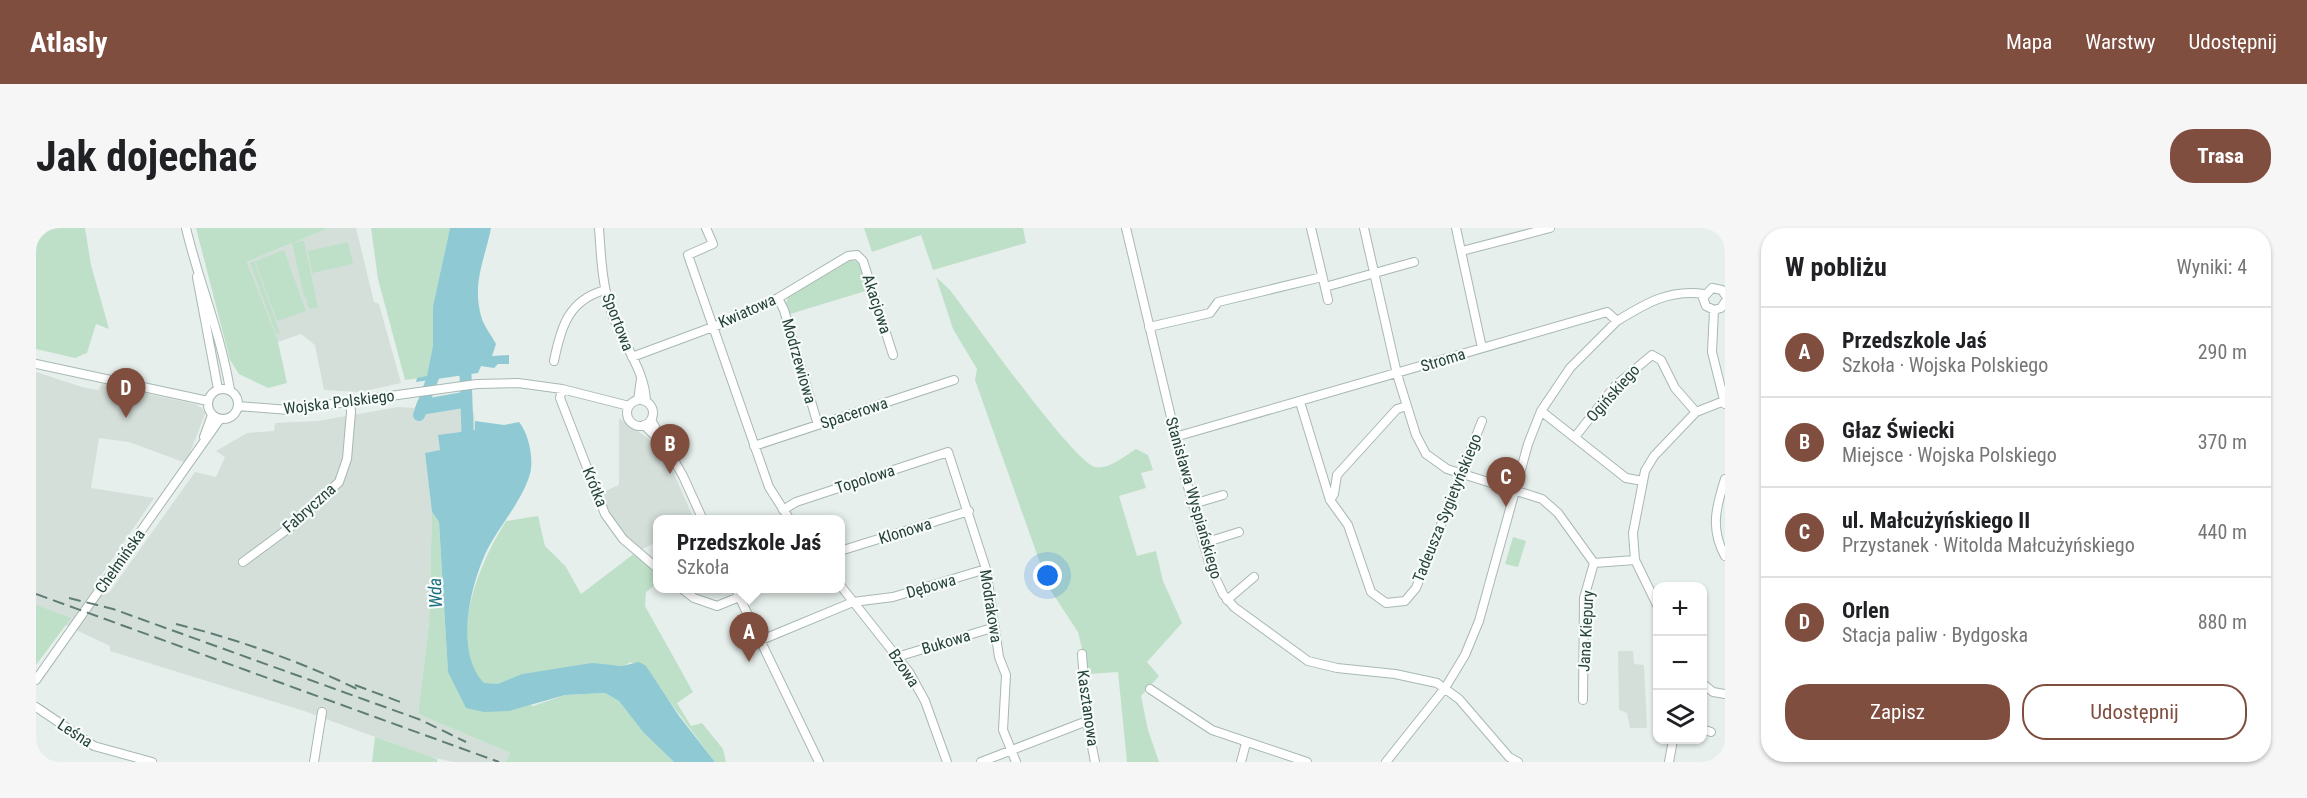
<!DOCTYPE html>
<html lang="pl">
<head>
<meta charset="utf-8">
<style>
	:root { --surface:#fff; --page:#f6f6f6; --text:#202124; --muted:#757577; --line:#e0e0e0; --accent:#7f4e3f }
	body { margin:0; font-family:"Roboto Condensed",sans-serif; background:var(--page); color:var(--text) }
	.controls { position:absolute; right:18px; bottom:18px; display:grid; overflow:hidden; border-radius:12px; box-shadow:0 2px 4px #0004 }
	.controls button { width:54px; height:54px; display:grid; place-items:center; padding:0; border:0; border-bottom:2px solid var(--line); background:var(--surface); color:var(--text); font:30px sans-serif }
	.you { position:absolute; left:1012px; top:348px; width:21px; height:21px; margin:-15px; border:4px solid #fff; border-radius:50%; background:#1a73e8; box-shadow:0 0 0 9px #1a73e833 }
	.badge { display:grid; place-items:center; width:39px; height:39px; border-radius:50%; background:var(--accent); color:#fff; font-size:20px; font-weight:700 }
	.pin { position:absolute; translate:-50% -50px; filter:drop-shadow(0 2px 3px #0008) }
	.pin::after { content:''; position:absolute; top:32px; width:21px; height:18px; background:inherit; clip-path:polygon(0 0,100% 0,50% 100%) }
	.popup { position:absolute; left:617px; top:287px; width:192px; height:78px; box-sizing:border-box; display:grid; place-content:center; border-radius:12px; background:var(--surface); filter:drop-shadow(0 2px 4px #0005); font-size:20px; white-space:nowrap; color:var(--muted) }
	.popup b { font-size:22px; color:var(--text) }
	.popup::after { content:''; position:absolute; left:50%; top:100%; margin-left:-12px; border:12px solid transparent; border-top-color:var(--surface) }
	.list { margin:0; padding:0; list-style:none }
	h2 { display:flex; justify-content:space-between; align-items:center; height:78px; margin:0; padding:0 24px; font-size:26px }
	h2 small { font-size:20px; font-weight:400; color:var(--muted) }
	.list li { display:grid; grid-template-columns:39px 1fr auto; gap:18px; align-items:center; box-sizing:border-box; height:90px; padding:0 24px; border-top:2px solid var(--line) }
	.list b { display:block; font-size:22px; white-space:nowrap }
	.list p { margin:0; font-size:20px; white-space:nowrap; color:var(--muted) }
	.list em { font-size:20px; font-style:normal; color:var(--muted) }
	.actions { display:flex; gap:12px; padding:18px 24px }
	.actions a { flex:1; padding:14px 0; border:2px solid var(--accent); border-radius:24px; text-align:center; font-size:21px; color:var(--accent) }
	.actions .main { background:var(--accent); color:#fff }
	.icon { flex:none; width:33px; height:33px; fill:none; stroke:currentColor; stroke-width:2; stroke-linecap:round; stroke-linejoin:round }
	.map { position:relative; flex:none; width:1689px; height:534px; overflow:hidden; border-radius:24px }
	header { display:flex; align-items:center; gap:36px; box-sizing:border-box; height:84px; padding:0 30px; background:var(--accent); color:#fff }
	header strong { font-size:28px }
	nav { display:flex; gap:33px; margin-inline-start:auto; font-size:21px }
	.intro { display:flex; align-items:center; justify-content:space-between; box-sizing:border-box; height:144px; padding:0 36px }
	h1 { margin:0; font-size:42px }
	.button { padding:15px 27px; border-radius:24px; background:var(--accent); color:#fff; font-size:21px; font-weight:700 }
	main { display:flex; gap:36px; padding:0 36px }
	aside { flex:1; background:var(--surface); border-radius:24px; box-shadow:0 2px 4px #0004 }
	.map>svg:first-child { display:block }
	.built { fill:#d4dfda }
	.green { fill:#bfe0c8 }
	.water { fill:#8ec9d4 }
	.lines { fill:none; stroke-linecap:round; stroke-linejoin:round }
	.river { stroke:#8ec9d4; stroke-width:12 }
	.minor-casing { stroke:#a8b8b2; stroke-width:10 }
	.minor { stroke:#fff; stroke-width:8 }
	.rail { stroke:#5f7d75; stroke-width:2; stroke-dasharray:12 6; stroke-linecap:butt }
	.labels { text-anchor:middle; dominant-baseline:central; stroke-width:4.5; stroke-linejoin:round; paint-order:stroke }
	.street-label { font-size:16px; fill:#24423a; stroke:#f7fbf9 }
	.water-label { font-size:18px; font-style:italic; fill:#1c6f80; stroke:#f7fbf9 }
</style>
</head>
<body>
<header>
<strong>Atlasly</strong>
<nav><a>Mapa</a><a>Warstwy</a><a>Udostępnij</a></nav>
</header>
<div class="intro"><h1>Jak dojechać</h1><a class="button">Trasa</a></div>
<main>
<div class="map">
<svg width="1689" height="534" viewBox="0 0 1689 534">
	<rect width="100%" height="100%" fill="#e6efeb"/>
	<path class="built" d="M 292,0 L 320,0 L 338,74 L 343,76 L 365,155 L 324,164 L 288,162 L 279,117 L 265,106 L 242,114 L 238,107 L 211,34 Z
		M 0,144 L 46,159 L 62,162 L 66,156 L 159,176 L 166,180 L 169,186 L 150,235 L 93,214 L 63,210 L 55,260 L 118,270 L 60,355 L 73,365 L 159,244 L 180,249 L 189,229 L 180,223 L 211,205 L 238,203 L 239,195 L 282,193 L 362,179 L 379,180 L 381,188 L 434,179 L 438,185 L 439,202 L 403,207 L 404,222 L 389,225 L 396,284 L 393,395 L 382,486 L 474,525 L 469,534 L 417,534 L 391,528 L 268,483 L 74,423 L 74,418 L 0,383 Z
		M 583,190 L 612,210 L 625,225 L 635,239 L 657,289 L 622,292 L 621,314 L 604,322 L 586,304 L 575,288 L 565,265 L 583,257 Z
		M 1582,423 L 1597,423 L 1598,436 L 1608,437 L 1611,500 L 1594,500 L 1591,485 L 1583,482 Z"/>
	<path class="green" d="M 0,0 L 49,0 L 55,37 L 73,101 L 60,96 L 51,125 L 39,130 L 0,121 Z
		M 160,0 L 292,0 L 257,15 L 268,13 L 282,79 L 273,81 L 270,69 L 268,69 L 256,15 L 211,34 L 242,114 L 251,155 L 232,160 L 203,146 L 194,132 Z
		M 335,0 L 414,0 L 397,78 L 397,117 L 391,149 L 369,152 L 342,51 Z
		M 828,0 L 987,0 L 990,15 L 897,42 L 885,7 L 836,24 Z
		M 312,14 L 317,36 L 276,45 L 272,23 Z
		M 248,22 L 270,83 L 241,93 L 219,33 Z
		M 813,32 C 828,32 829,50 833,62 L 754,86 L 750,75 L 753,67 Z
		M 218,33 L 244,105 L 240,106 L 214,35 Z
		M 900,49 L 914,62 C 934,88 1037,234 1059,239 C 1072,242 1089,228 1100,221 L 1112,227 L 1117,242 L 1105,245 L 1110,260 L 1083,268 L 1101,328 L 1120,323 L 1127,353 L 1146,395 L 1111,434 L 1123,448 L 1105,468 L 1112,502 L 1123,534 L 1091,534 L 1082,444 L 1052,446 L 1042,404 L 1013,360 L 939,152 L 941,141 L 917,101 Z
		M 396,284 L 403,294 L 412,444 L 497,478 L 529,467 L 569,465 L 583,473 L 607,504 L 638,534 L 469,534 L 474,525 L 382,486 L 393,395 Z
		M 502,288 L 509,318 L 530,339 L 545,366 L 599,325 L 621,345 L 621,356 L 610,364 L 609,378 L 657,464 L 641,475 L 655,498 L 666,495 L 687,521 L 690,534 L 679,534 L 622,458 L 595,434 L 587,438 L 556,436 L 486,446 L 462,457 L 448,456 C 409,414 444,334 470,293 Z
		M 1477,309 L 1490,313 L 1482,339 L 1469,336 Z
		M 0,377 L 35,390 L 0,437 Z
		M 339,509 L 401,531 L 401,534 L 336,534 Z"/>
	<path class="water" d="M 414,0 L 455,0 C 449,31 436,54 445,88 C 448,99 455,106 460,116 L 456,128 L 473,127 L 473,136 L 462,136 L 458,140 L 445,138 L 442,145 L 380,154 L 381,150 L 391,148 L 397,117 L 397,78 Z
		M 432,163 L 434,179 L 380,188 L 379,180 L 382,172 Z
		M 439,193 L 468,197 L 483,194 C 493,206 498,231 494,246 C 486,273 464,297 451,322 C 434,358 418,424 448,455 L 462,456 L 486,446 L 556,435 L 586,438 L 603,434 L 610,438 L 643,488 L 679,534 L 638,534 L 607,504 L 583,473 L 569,465 L 529,467 L 473,483 L 448,484 L 430,480 L 412,444 L 403,294 L 396,284 L 389,225 L 404,222 L 402,207 L 439,202 Z"/>
	<g class="lines">
		<path class="river" d="M 429,133 L 432,217
			M 383,187 L 399,144 L 404,139"/>
		<defs>
			<path id="minor" d="M 150,0 C 163,55 185,106 194,162
				M 563,0 C 565,28 566,56 575,83 C 585,113 609,142 610,173
				M 670,0 L 677,16 L 652,27 L 733,259 L 754,292
				M 1090,0 L 1149,248 L 1174,338 L 1187,366 L 1198,379 L 1272,433 L 1301,440 L 1359,446 L 1401,455 L 1423,471 L 1473,529 L 1482,534
				M 1275,0 L 1292,72
				M 1328,0 L 1361,146 L 1380,207 L 1390,226 L 1411,241 L 1506,271 L 1522,285 L 1558,335
				M 1420,0 L 1446,120
				M 1426,23 L 1514,0
				M 161,49 L 182,161
				M 1289,59 L 1378,34
				M 1689,67 L 1686,62 L 1676,60 L 1667,70 L 1670,78 L 1678,82 L 1685,80 L 1689,74
				M 742,70 L 748,82 L 782,197
				M 1678,82 L 1676,124 L 1689,176
				M 1113,99 L 1174,85 L 1182,74 L 1286,49
				M 596,129 L 701,90 L 742,70 L 812,28 L 821,27 L 827,33 L 857,127
				M 518,133 C 525,98 533,72 569,62
				M 0,136 L 172,173
				M172 176a15 15 0 1 1 30 0a15 15 0 1 1-30 0Z
				M 526,161 L 524,170 L 569,286 L 587,311 L 622,341
				M 602,172 L 605,151
				M591 185a13 13 0 1 1 26 0a13 13 0 1 1-26 0Z
				M 1264,174 L 1294,272 L 1312,297 L 1335,364 L 1350,375 L 1369,373 L 1380,360 L 1446,193
				M 202,178 L 253,182 L 441,156 L 482,155 L 526,161 L 593,178
				M 1505,183 L 1590,250 L 1607,253
				M 615,192 L 647,248 L 667,292
				M 608,197 L 625,214
				M 168,209 L 176,187
				M 1139,209 L 1571,84 L 1581,93 C 1610,75 1634,61 1668,66
				M 1539,209 L 1579,158 L 1616,127 L 1625,132 L 1639,160 L 1660,184
				M 718,218 L 918,152
				M 1689,251 C 1680,279 1674,301 1689,328
				M 1294,272 L 1298,266 L 1301,247 L 1361,181 L 1371,178
				M 1157,276 L 1187,267
				M 747,282 L 760,274 L 912,224 L 950,341 L 963,429 L 970,447 L 967,502 L 980,534
				M 1168,315 L 1203,304
				M 804,323 L 933,283
				M 207,334 L 257,297 L 303,254 L 311,231 L 315,184 L 314,174
				M 1558,335 L 1599,332
				M 804,357 L 873,444 L 889,473 L 911,534
				M 645,360 L 658,370 L 681,378 L 703,369
				M 699,360 L 783,534
				M 1191,372 L 1218,349
				M 1622,379 L 1599,332 L 1597,305 L 1609,243 L 1618,228 L 1660,184 L 1688,173
				M 723,413 L 817,374 L 857,369 L 950,341
				M 1046,426 L 1051,493 L 1059,534
				M 861,429 L 959,399
				M 0,452 L 184,191
				M 1666,455 L 1677,464 L 1689,466
				M 1114,461 L 1176,502 L 1271,534
				M 1547,472 L 1548,370 L 1558,335
				M 0,479 L 58,518 L 116,534
				M 1666,501 L 1675,504
				M 278,534 L 286,484
				M 945,534 L 1051,493
				M 1205,534 L 1210,515
				M 1350,534 L 1409,460 L 1429,427 L 1443,393 L 1492,216 L 1505,183 L 1534,140 L 1581,93
				M 1633,534 L 1637,512"/>
		</defs>
		<use href="#minor" class="minor-casing"/>
		<use href="#minor" class="minor"/>
		<path class="rail" d="M 0,366 L 463,534
			M 33,370 L 77,381 L 385,492 L 430,514
			M 140,396 C 201,411 269,435 325,463
			M 319,457 L 367,475"/>
	</g>
	<g class="labels">
		<g class="street-label">
			<text transform="translate(841 76) rotate(72)">Akacjowa</text>
			<text transform="translate(711 83) rotate(-24)">Kwiatowa</text>
			<text transform="translate(582 94) rotate(69)">Sportowa</text>
			<text transform="translate(1407 132) rotate(-17)">Stroma</text>
			<text transform="translate(763 133) rotate(74)">Modrzewiowa</text>
			<text transform="translate(1577 165) rotate(-48)">Ogińskiego</text>
			<text transform="translate(303 174) rotate(-7)">Wojska Polskiego</text>
			<text transform="translate(818 185) rotate(-18)">Spacerowa</text>
			<text transform="translate(829 251) rotate(-18)">Topolowa</text>
			<text transform="translate(559 259) rotate(68)">Krótka</text>
			<text transform="translate(1158 270) rotate(74)">Stanisława Wyspiańskiego</text>
			<text transform="translate(273 280) rotate(-42)">Fabryczna</text>
			<text transform="translate(1411 280) rotate(-68)">Tadeusza Sygietyńskiego</text>
			<text transform="translate(869 303) rotate(-17)">Klonowa</text>
			<text transform="translate(84 333) rotate(-55)">Chełmińska</text>
			<text transform="translate(895 358) rotate(-16)">Dębowa</text>
			<text transform="translate(955 378) rotate(81)">Modrakowa</text>
			<text transform="translate(1550 403) rotate(-87)">Jana Kiepury</text>
			<text transform="translate(910 414) rotate(-17)">Bukowa</text>
			<text transform="translate(868 440) rotate(56)">Bzowa</text>
			<text transform="translate(1052 480) rotate(82)">Kasztanowa</text>
			<text transform="translate(39 505) rotate(33)">Leśna</text>
		</g>
		<g class="water-label">
			<text transform="translate(399 365) rotate(-93)">Wda</text>
		</g>
	</g>
</svg>
<div class="controls">
<button>+</button>
<button>−</button>
<button><svg class="icon" aria-label="layers" viewBox="0 0 24 24"><path d="M12 4l9 5-9 5-9-5zM3 14l9 5 9-5"/></svg></button>
</div>
<div class="you"></div>
<div class="pin badge" style="left:713px;top:434px">A</div>
<div class="popup"><b>Przedszkole Jaś</b>Szkoła</div>
<div class="pin badge" style="left:634px;top:246px">B</div>
<div class="pin badge" style="left:1470px;top:279px">C</div>
<div class="pin badge" style="left:90px;top:190px">D</div>
</div>
<aside>
<h2>W pobliżu<small>Wyniki: 4</small></h2>
<ul class="list">
<li><span class="badge">A</span><div><b>Przedszkole Jaś</b><p>Szkoła · Wojska Polskiego</p></div><em>290 m</em></li>
<li><span class="badge">B</span><div><b>Głaz Świecki</b><p>Miejsce · Wojska Polskiego</p></div><em>370 m</em></li>
<li><span class="badge">C</span><div><b>ul. Małcużyńskiego II</b><p>Przystanek · Witolda Małcużyńskiego</p></div><em>440 m</em></li>
<li><span class="badge">D</span><div><b>Orlen</b><p>Stacja paliw · Bydgoska</p></div><em>880 m</em></li>
</ul>
<div class="actions"><a class="main">Zapisz</a><a>Udostępnij</a></div>
</aside>
</main>
</body>
</html>
